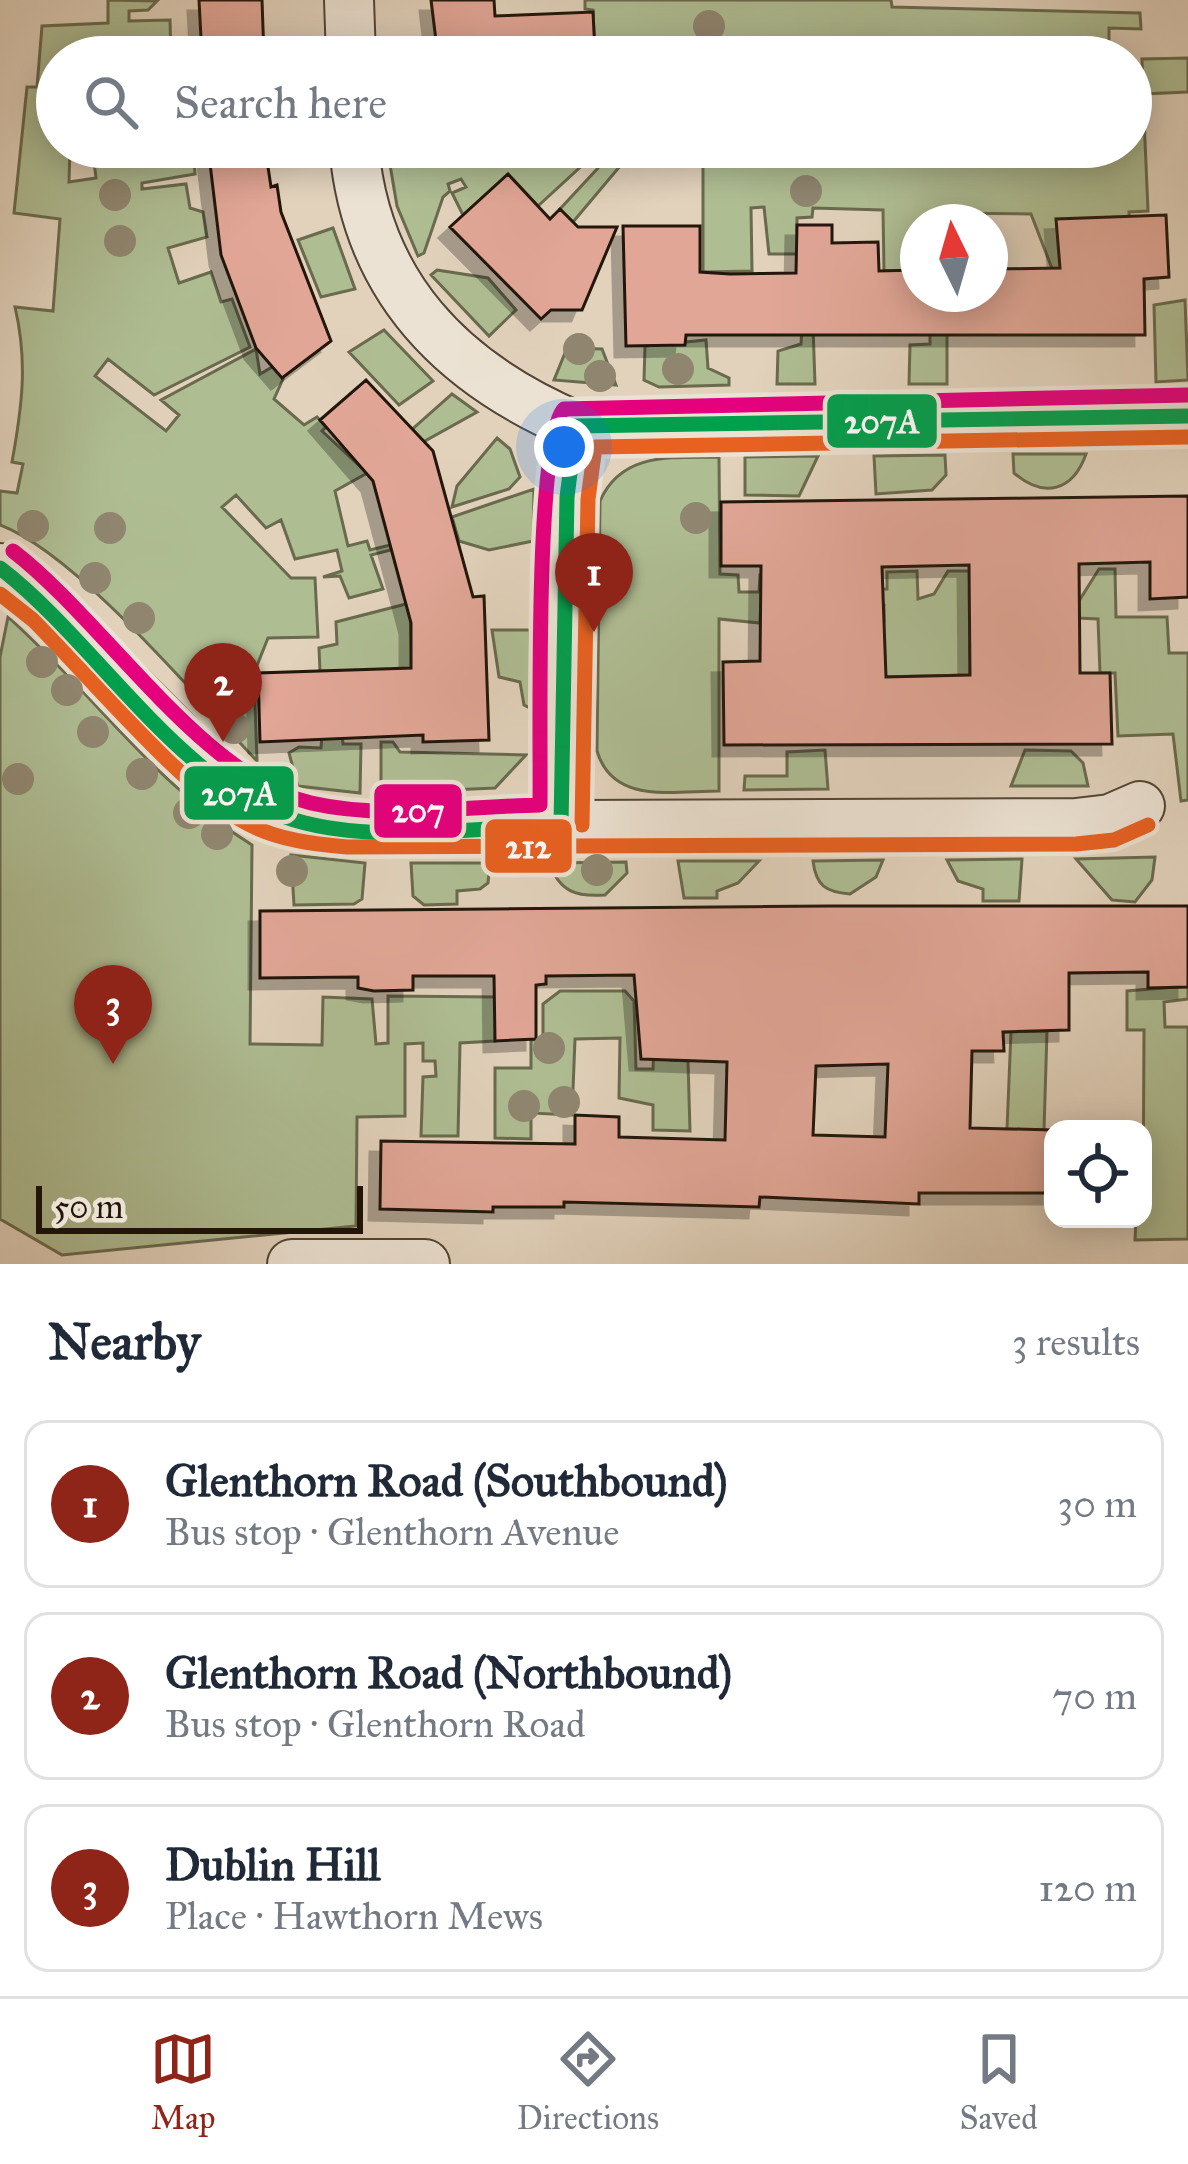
<!DOCTYPE html>
<html lang="en">
<head>
<meta charset="utf-8">
<style>
	:root { --surface:#fff; --page:#f2f2f3; --text:#1f2937; --muted:#747a83; --line:#e0e1e3; --accent:#8f2418 }
	body { margin:0; font-family:"IM FELL Great Primer",serif; background:var(--page); color:var(--text) }
	.controls { position:absolute; right:36px; bottom:36px; display:grid; overflow:hidden; border-radius:24px; box-shadow:0 6px 30px #0003 }
	.controls button { width:108px; height:108px; display:grid; place-items:center; padding:0; border:0; border-bottom:3px solid var(--line); background:var(--surface); color:var(--text); font:60px sans-serif }
	.compass { position:absolute; left:900px; top:204px; width:108px; height:108px; border-radius:50%; background:var(--surface); box-shadow:0 6px 30px #0003; rotate:355deg }
	.scale { position:absolute; left:36px; bottom:30px; width:327px; box-sizing:border-box; padding-left:12px; border:6px solid #231609; border-top:0; font-size:33px; line-height:42px; white-space:nowrap; color:#231609; -webkit-text-stroke:9px #ece2d3; paint-order:stroke }
	.you { position:absolute; left:564px; top:447px; width:42px; height:42px; margin:-30px; border:9px solid #fff; border-radius:50%; background:#1a73e8; box-shadow:0 0 0 18px #1a73e833 }
	.badge { display:grid; place-items:center; width:78px; height:78px; border-radius:50%; background:var(--accent); color:#fff; font-size:39px; font-weight:700 }
	.pin { position:absolute; translate:-50% -99px; filter:drop-shadow(0 3px 6px #0008) }
	.pin::after { content:''; position:absolute; top:63px; width:42px; height:36px; background:inherit; clip-path:polygon(0 0,100% 0,50% 100%) }
	.list { margin:0; padding:0; list-style:none }
	h2 { display:flex; justify-content:space-between; align-items:center; height:156px; margin:0; padding:0 48px; font-size:51px }
	h2 small { font-size:39px; font-weight:400; color:var(--muted) }
	.list li { display:grid; grid-template-columns:78px 1fr auto; gap:36px; align-items:center; box-sizing:border-box; height:168px; margin:0 24px 24px; padding:0 24px; border:3px solid var(--line); border-radius:24px }
	.list b { display:block; font-size:45px; white-space:nowrap }
	.list p { margin:0; font-size:39px; white-space:nowrap; color:var(--muted) }
	.list em { font-size:39px; font-style:normal; color:var(--muted) }
	.icon { flex:none; width:66px; height:66px; fill:none; stroke:currentColor; stroke-width:2; stroke-linecap:round; stroke-linejoin:round }
	.map { position:relative; flex:none; width:1188px; height:1264px; overflow:hidden }
	.search { position:absolute; background:var(--surface); box-shadow:0 6px 30px #0003; left:36px; right:36px; top:36px; height:132px; display:flex; align-items:center; gap:30px; box-sizing:border-box; padding:0 42px; border-radius:66px; color:var(--muted); font-size:45px }
	.sheet { height:732px; background:var(--surface) }
	nav { display:flex; justify-content:space-around; align-items:center; box-sizing:border-box; height:168px; border-top:3px solid var(--line); background:var(--surface); font-size:33px; color:var(--muted) }
	nav a { display:grid; justify-items:center; gap:6px }
	nav .on { color:var(--accent) }
	.map>svg:first-child { display:block }
	.green { fill:#afbd93; stroke:#696a4e; stroke-width:3 }
	.building { fill:#e1a696; stroke:#231609; stroke-width:3; fill-rule:evenodd; filter:url(#shadow) }
	.lines { fill:none; stroke-linecap:round; stroke-linejoin:round }
	.minor-casing { stroke:#534536; stroke-width:52 }
	.minor { stroke:#ece2d3; stroke-width:48 }
	.bus-1-casing { stroke:#ece2d3; stroke-width:24 }
	.bus-2-casing { stroke:#ece2d3; stroke-width:24 }
	.bus-3-casing { stroke:#ece2d3; stroke-width:24 }
	.bus-1 { stroke:#029f4d; stroke-width:15 }
	.bus-2 { stroke:#e86121; stroke-width:15 }
	.bus-3 { stroke:#e5007d; stroke-width:15 }
	.tree { fill:#908670 }
	.line-badge { stroke:#ece2d3; stroke-width:4.5 }
	.badge-label { font-size:33px; text-anchor:middle; font-weight:bold; fill:#fff }
</style>
</head>
<body>
<div class="map">
<svg width="1188" height="1264" viewBox="0 0 1188 1264">
	<defs>
		<filter id="shadow"><feDropShadow dx="-11" dy="11" stdDeviation="0" flood-color="#0004"/></filter>
	</defs>
	<rect width="100%" height="100%" fill="#e2d2bc"/>
	<filter id="stains"><feTurbulence type="fractalNoise" baseFrequency=".00167" numOctaves="4"/><feColorMatrix values="0 0 0 0 .2 0 0 0 0 .09 0 0 0 0 .02 0 0 0 .5 -.17"/></filter>
	<radialGradient id="worn" r=".72"><stop offset=".6" stop-color="#630" stop-opacity="0"/><stop offset="1" stop-color="#630" stop-opacity=".3"/></radialGradient>
	<path class="green" d="M 108,0 L 157,1 L 148,10 L 129,11 L 129,21 L 170,20 L 171,57 L 57,57 L 57,147 L 70,147 L 69,182 L 96,178 L 93,153 L 83,153 L 83,147 L 193,147 L 195,174 L 142,183 L 142,189 L 186,184 L 190,208 L 203,212 L 207,237 L 168,248 L 179,283 L 211,272 L 221,302 L 232,299 L 250,347 L 154,395 L 108,359 L 95,376 L 166,431 L 179,415 L 161,400 L 256,349 L 260,374 L 274,366 L 283,379 L 274,399 L 304,425 L 317,417 L 326,427 L 322,431 L 365,471 L 452,394 L 477,412 L 335,491 L 348,546 L 367,541 L 370,550 L 390,545 L 391,550 L 371,555 L 383,589 L 349,598 L 340,576 L 323,577 L 342,571 L 337,550 L 295,559 L 281,520 L 266,528 L 236,495 L 222,507 L 291,578 L 315,578 L 318,637 L 268,638 L 254,673 L 257,761 C 197,698 77,554 0,525 L 0,491 L 17,493 L 23,464 L 12,462 C 22,407 28,362 15,307 L 53,311 L 60,219 L 14,213 L 27,87 L 37,87 L 42,26 L 108,23 Z
		M 585,0 L 891,0 L 892,7 L 1140,13 L 1141,29 L 1109,28 L 1109,57 L 595,57 L 593,10 L 585,9 Z
		M 1188,58 L 1188,92 L 1143,94 L 1148,211 L 1129,212 L 1130,237 L 1053,271 L 1031,214 L 938,213 L 937,222 L 918,222 L 918,270 L 884,271 L 883,210 L 813,208 L 812,217 L 797,218 L 797,231 L 812,254 L 769,254 L 764,207 L 751,208 L 752,271 L 703,272 L 703,162 L 681,162 L 681,147 L 1131,147 L 1131,92 L 1143,92 L 1142,59 Z
		M 387,147 L 553,147 L 559,163 L 584,153 L 589,159 L 538,206 L 508,174 L 463,215 L 452,193 L 466,187 L 461,179 L 448,184 L 450,191 L 443,197 L 424,253 L 418,256 L 397,206 Z
		M 617,147 L 626,159 L 573,222 L 560,209 L 598,168 L 594,150 Z
		M 333,228 L 355,289 L 321,297 L 298,240 Z
		M 437,270 L 488,278 L 516,310 L 489,336 L 431,275 Z
		M 1185,300 L 1188,380 L 1156,382 L 1154,305 Z
		M 802,326 L 813,326 L 815,384 L 777,384 L 778,351 L 801,344 Z
		M 930,327 L 947,327 L 947,384 L 909,384 L 910,345 L 930,344 Z
		M 384,330 L 433,381 L 399,405 L 349,352 Z
		M 706,340 L 708,368 L 729,378 L 729,385 L 659,387 L 644,380 L 645,346 Z
		M 567,348 L 602,349 L 616,385 L 554,380 Z
		M 497,438 L 510,449 L 520,477 L 509,489 L 452,507 L 457,486 Z
		M 1013,454 L 1086,454 C 1073,491 1044,499 1014,473 Z
		M 945,455 L 946,475 L 932,490 L 876,494 L 874,456 Z
		M 818,456 L 799,496 L 745,495 L 745,457 Z
		M 719,457 L 720,574 L 738,575 L 739,592 L 759,592 L 760,575 L 785,573 L 761,595 L 760,623 L 719,619 L 719,791 C 674,791 613,805 597,751 L 600,501 C 622,451 673,458 719,457 Z
		M 534,489 L 533,541 L 489,550 L 459,541 L 452,517 Z
		M 1099,569 L 1115,569 L 1116,617 L 1167,617 L 1169,653 L 1188,653 L 1188,800 L 1181,801 L 1173,734 L 1118,736 L 1115,673 L 1100,673 L 1098,619 L 1078,618 L 1079,601 Z
		M 917,571 L 918,599 L 934,594 L 948,571 L 970,571 L 970,675 L 876,677 L 877,621 L 884,621 L 884,605 L 857,590 L 887,589 L 887,572 Z
		M 410,603 L 412,672 L 320,671 L 319,648 L 337,644 L 336,622 Z
		M 8,617 C 92,692 155,785 252,845 L 250,1044 L 322,1045 L 323,997 L 372,999 L 376,1044 L 388,1043 L 388,996 L 497,997 L 495,1041 L 460,1043 L 458,1136 L 421,1136 L 423,1077 L 436,1076 L 435,1061 L 423,1061 L 423,1043 L 405,1044 L 405,1116 L 357,1117 L 356,1226 L 62,1255 L 0,1219 L 0,657 Z
		M 492,630 L 530,630 L 530,708 L 524,705 L 520,682 L 499,677 Z
		M 342,734 L 343,744 L 361,744 L 360,793 L 298,786 L 289,753 L 299,747 L 321,748 L 322,735 Z
		M 381,742 L 393,742 L 400,752 L 526,755 L 495,788 L 381,793 Z
		M 825,750 L 828,789 L 744,790 L 745,776 L 787,776 L 787,752 Z
		M 1025,750 L 1071,751 L 1083,763 L 1088,786 L 1011,786 Z
		M 291,855 L 365,863 L 362,899 L 354,904 L 294,905 Z
		M 1155,857 L 1152,880 L 1135,902 L 1112,900 L 1076,859 Z
		M 1022,859 L 1019,901 L 983,901 L 983,889 L 958,881 L 947,860 Z
		M 883,860 L 876,877 L 850,894 C 826,892 816,886 813,861 Z
		M 759,861 L 738,883 L 717,891 L 717,898 L 684,898 L 678,861 Z
		M 626,862 L 627,873 L 605,895 C 576,897 560,892 549,863 Z
		M 411,863 L 490,863 L 488,883 L 480,889 L 457,891 L 457,904 L 424,905 L 413,896 Z
		M 1188,986 L 1188,999 L 1164,1002 L 1165,1027 L 1188,1027 L 1188,1239 L 1135,1240 L 1136,1219 L 1143,1219 L 1144,1030 L 1127,1030 L 1127,991 Z
		M 560,991 L 625,991 L 634,1001 L 636,1069 L 653,1069 L 654,1043 L 670,1060 L 688,1061 L 690,1131 L 653,1130 L 653,1105 L 619,1098 L 620,1038 L 575,1039 L 572,1115 L 531,1113 L 531,1139 L 495,1138 L 495,1068 L 531,1068 L 531,1040 L 543,1039 L 543,1004 Z
		M 1047,1031 L 1044,1130 L 1007,1129 L 1011,1032 L 982,1032 Z"/>
	<path class="building" d="M 199,0 L 262,0 L 264,57 L 202,57 Z
		M 431,0 L 494,0 L 495,16 L 593,12 L 595,53 L 438,57 Z
		M 208,147 L 265,147 L 271,187 L 277,185 L 281,212 L 331,341 L 282,378 L 256,348 L 221,255 Z
		M 508,174 L 550,219 L 560,209 L 578,227 L 617,227 L 582,310 L 551,310 L 541,319 L 450,227 Z
		M 1166,215 L 1169,277 L 1144,279 L 1145,335 L 686,335 L 685,345 L 626,346 L 623,226 L 700,226 L 700,272 L 730,274 L 796,273 L 797,225 L 832,225 L 832,243 L 878,242 L 879,271 L 918,270 L 918,294 L 990,294 L 990,269 L 1060,268 L 1056,219 Z
		M 366,380 L 433,451 L 473,597 L 484,596 L 489,740 L 423,742 L 423,735 L 260,742 L 258,673 L 411,668 L 411,623 L 373,481 L 320,420 Z
		M 1188,496 L 1188,597 L 1150,599 L 1150,562 L 1079,564 L 1080,673 L 1110,673 L 1112,744 L 724,745 L 723,662 L 760,661 L 761,566 L 721,566 L 721,502 ZM 969,565 L 970,675 L 886,677 L 882,567 Z
		M 830,906 L 1188,906 L 1188,987 L 1148,988 L 1148,972 L 1069,973 L 1069,1030 L 1003,1032 L 1004,1051 L 972,1051 L 970,1128 L 1053,1130 L 1053,1193 L 919,1193 L 919,1204 L 760,1197 L 759,1207 L 564,1202 L 564,1207 L 493,1207 L 493,1212 L 380,1209 L 381,1141 L 575,1144 L 575,1115 L 619,1117 L 619,1137 L 725,1140 L 727,1062 L 641,1059 L 634,975 L 546,976 L 546,984 L 536,985 L 536,1039 L 495,1041 L 494,976 L 413,976 L 413,990 L 374,991 L 358,988 L 358,977 L 260,978 L 260,911 ZM 888,1064 L 885,1137 L 813,1135 L 816,1066 Z"/>
	<g class="lines">
		<defs>
			<path id="minor" d="M 349,0 L 351,57
				M 354,147 C 366,286 451,373 576,426 L 1188,416
				M 0,568 L 47,604 L 227,785 L 259,806 L 303,822 L 347,826 L 1076,823 L 1110,819 L 1140,806
				M 561,825 L 567,497 L 576,426
				M 292,1264 L 425,1264"/>
		</defs>
		<use href="#minor" class="minor-casing"/>
		<use href="#minor" class="minor"/>
		<defs>
			<path id="bus-1" d="M 576,426 L 1188,416
				M 0,568 C 97,642 185,794 305,823 C 387,843 478,827 561,825
				M 561,825 L 567,497 L 576,426"/>
			<path id="bus-2" d="M 0,594 L 33,620 C 88,675 184,790 248,824 C 279,840 313,844 347,847 L 1076,844 L 1114,840 L 1148,825
				M 582,825 L 588,499 L 595,447 L 1188,437"/>
			<path id="bus-3" d="M 13,551 C 103,620 203,778 311,803 C 385,820 466,806 540,805 C 541,743 534,440 564,409 L 1188,395"/>
		</defs>
		<use href="#bus-1" class="bus-1-casing"/>
		<use href="#bus-2" class="bus-2-casing"/>
		<use href="#bus-3" class="bus-3-casing"/>
		<use href="#bus-1" class="bus-1"/>
		<use href="#bus-2" class="bus-2"/>
		<use href="#bus-3" class="bus-3"/>
	</g>
	<g class="tree">
		<circle cx="709" cy="26" r="16"/>
		<circle cx="806" cy="191" r="16"/>
		<circle cx="115" cy="195" r="16"/>
		<circle cx="120" cy="241" r="16"/>
		<circle cx="579" cy="349" r="16"/>
		<circle cx="678" cy="369" r="16"/>
		<circle cx="600" cy="376" r="16"/>
		<circle cx="696" cy="518" r="16"/>
		<circle cx="33" cy="526" r="16"/>
		<circle cx="110" cy="528" r="16"/>
		<circle cx="95" cy="578" r="16"/>
		<circle cx="139" cy="618" r="16"/>
		<circle cx="42" cy="662" r="16"/>
		<circle cx="67" cy="690" r="16"/>
		<circle cx="234" cy="728" r="16"/>
		<circle cx="93" cy="732" r="16"/>
		<circle cx="142" cy="774" r="16"/>
		<circle cx="18" cy="779" r="16"/>
		<circle cx="189" cy="813" r="16"/>
		<circle cx="217" cy="834" r="16"/>
		<circle cx="597" cy="870" r="16"/>
		<circle cx="292" cy="871" r="16"/>
		<circle cx="549" cy="1048" r="16"/>
		<circle cx="564" cy="1102" r="16"/>
		<circle cx="524" cy="1106" r="16"/>
	</g>
	<g class="line-badge">
		<rect x="825" y="392" width="114" height="58" rx="12" fill="#029f4d"/>
		<rect x="182" y="764" width="114" height="58" rx="12" fill="#029f4d"/>
		<rect x="372" y="782" width="92" height="58" rx="12" fill="#e5007d"/>
		<rect x="483" y="817" width="91" height="58" rx="12" fill="#e86121"/>
	</g>
	<g class="badge-label">
		<text x="882" y="433">207A</text>
		<text x="239" y="805">207A</text>
		<text x="418" y="822">207</text>
		<text x="528" y="858">212</text>
	</g>
	<rect width="100%" height="100%" filter="url(#stains)"/>
	<rect width="100%" height="100%" fill="url(#worn)"/>
</svg>
<div class="controls">
<button><svg class="icon" aria-label="locate" viewBox="0 0 24 24"><circle cx="12" cy="12" r="6"/><path d="M12 2v4M12 18v4M2 12h4M18 12h4"/></svg></button>
</div>
<svg class="compass" viewBox="-18 -18 36 36"><path d="M0-13l5 13h-10z" fill="#e53935"/><path d="M0 13l5-13h-10z" fill="#747a83"/></svg>
<div class="scale">50 m</div>
<div class="you"></div>
<div class="pin badge" style="left:594px;top:632px">1</div>
<div class="pin badge" style="left:223px;top:742px">2</div>
<div class="pin badge" style="left:113px;top:1064px">3</div>
<div class="search"><svg class="icon" aria-label="search" viewBox="0 0 24 24"><circle cx="10" cy="10" r="6"/><path d="M15 15l6 6"/></svg>Search here</div>
</div>
<section class="sheet">
<h2>Nearby<small>3 results</small></h2>
<ul class="list">
<li><span class="badge">1</span><div><b>Glenthorn Road (Southbound)</b><p>Bus stop · Glenthorn Avenue</p></div><em>30 m</em></li>
<li><span class="badge">2</span><div><b>Glenthorn Road (Northbound)</b><p>Bus stop · Glenthorn Road</p></div><em>70 m</em></li>
<li><span class="badge">3</span><div><b>Dublin Hill</b><p>Place · Hawthorn Mews</p></div><em>120 m</em></li>
</ul>
</section>
<nav>
<a class="on"><svg class="icon" aria-label="map" viewBox="0 0 24 24"><path d="M3 6l6-2 6 2 6-2v14l-6 2-6-2-6 2zM9 4v14M15 6v14"/></svg>Map</a>
<a><svg class="icon" aria-label="directions" viewBox="0 0 24 24"><path d="M12 3l9 9-9 9-9-9zM9 14v-3h6M13 9l2 2-2 2"/></svg>Directions</a>
<a><svg class="icon" aria-label="saved" viewBox="0 0 24 24"><path d="M7 4h10v16l-5-4-5 4z"/></svg>Saved</a>
</nav>
</body>
</html>
